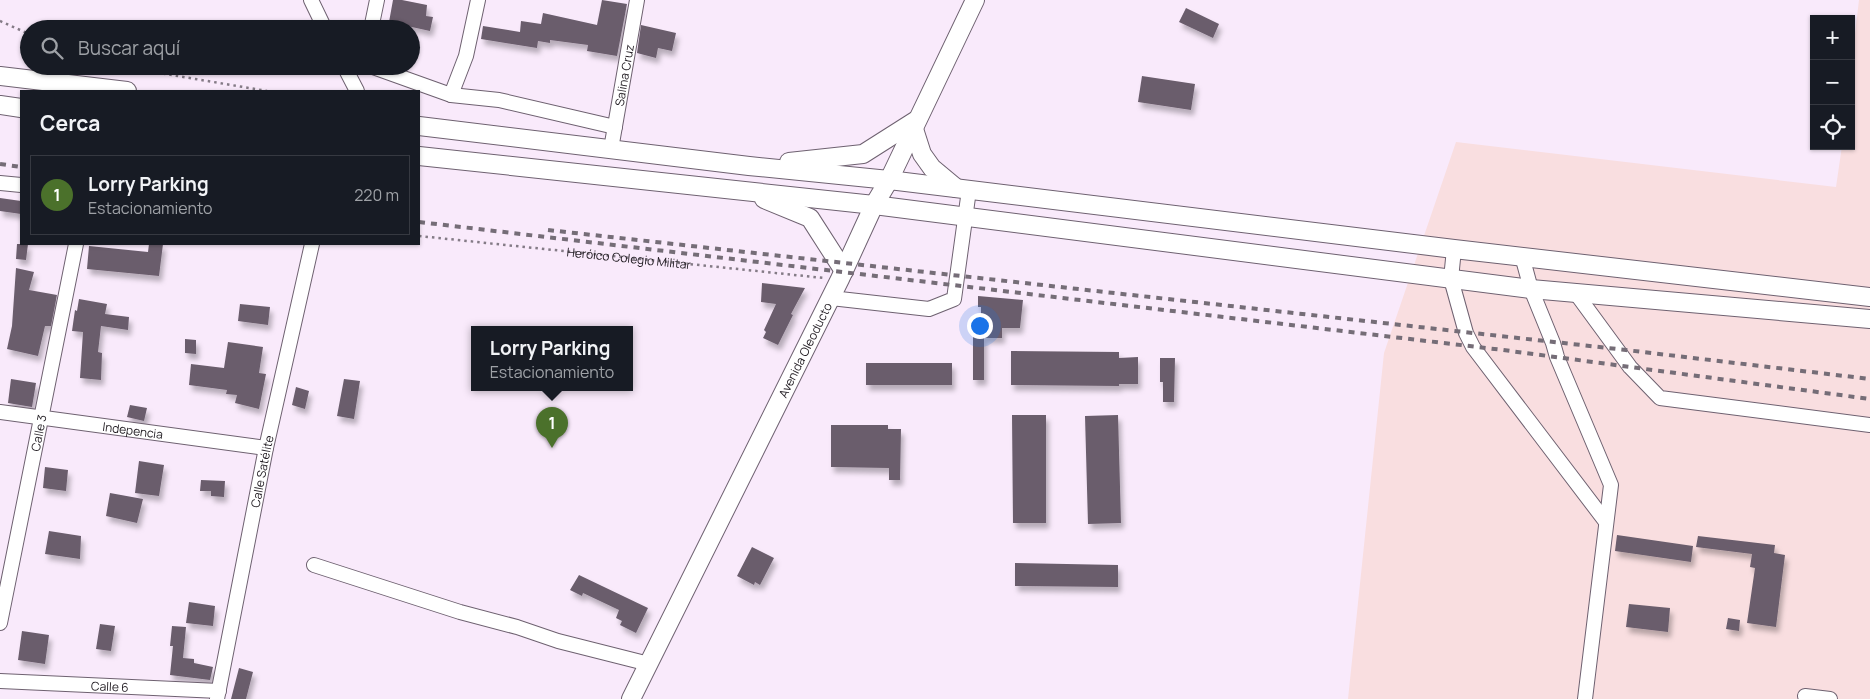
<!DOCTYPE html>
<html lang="es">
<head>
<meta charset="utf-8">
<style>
	:root { --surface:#171b24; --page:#242831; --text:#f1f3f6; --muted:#9ea1a6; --line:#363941; --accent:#4b712b }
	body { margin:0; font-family:Manrope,sans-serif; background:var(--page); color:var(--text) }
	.controls { position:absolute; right:15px; top:15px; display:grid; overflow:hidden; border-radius:0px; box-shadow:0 1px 4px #0004 }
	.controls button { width:45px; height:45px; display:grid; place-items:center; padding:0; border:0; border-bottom:1px solid var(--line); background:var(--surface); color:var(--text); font:25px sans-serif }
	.you { position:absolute; left:979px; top:325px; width:18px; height:18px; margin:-12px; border:4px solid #fff; border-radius:50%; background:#1a73e8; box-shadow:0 0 0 8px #1a73e833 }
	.badge { display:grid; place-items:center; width:32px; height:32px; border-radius:50%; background:var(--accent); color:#fff; font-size:16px; font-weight:700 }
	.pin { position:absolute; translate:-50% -41px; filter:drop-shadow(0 1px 2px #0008) }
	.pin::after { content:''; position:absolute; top:26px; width:18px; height:15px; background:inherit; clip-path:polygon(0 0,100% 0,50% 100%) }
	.popup { position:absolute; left:471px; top:326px; width:162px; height:65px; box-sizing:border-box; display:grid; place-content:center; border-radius:0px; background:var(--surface); filter:drop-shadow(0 1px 4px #0005); font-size:16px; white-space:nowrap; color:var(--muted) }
	.popup b { font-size:19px; color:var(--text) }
	.popup::after { content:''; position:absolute; left:50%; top:100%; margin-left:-10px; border:10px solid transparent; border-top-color:var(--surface) }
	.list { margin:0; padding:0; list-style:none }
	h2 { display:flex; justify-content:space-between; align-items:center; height:65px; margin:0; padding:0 20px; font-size:21px }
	h2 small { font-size:16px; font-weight:400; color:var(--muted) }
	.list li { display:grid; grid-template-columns:32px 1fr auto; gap:15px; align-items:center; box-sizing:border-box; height:80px; margin:0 10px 10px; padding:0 10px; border:1px solid var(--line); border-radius:0px }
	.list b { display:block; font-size:19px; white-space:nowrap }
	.list p { margin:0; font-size:16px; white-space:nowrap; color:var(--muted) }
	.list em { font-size:16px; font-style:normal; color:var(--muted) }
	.icon { flex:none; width:28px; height:28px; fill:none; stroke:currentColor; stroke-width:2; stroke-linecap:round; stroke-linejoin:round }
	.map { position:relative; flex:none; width:1870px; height:699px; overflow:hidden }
	.search { position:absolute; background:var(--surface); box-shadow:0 1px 4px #0004; left:20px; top:20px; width:400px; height:55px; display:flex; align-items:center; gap:12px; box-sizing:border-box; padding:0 18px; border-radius:28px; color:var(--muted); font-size:19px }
	.panel { position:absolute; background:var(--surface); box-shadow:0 1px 4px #0004; left:20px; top:90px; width:400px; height:155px; border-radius:0px }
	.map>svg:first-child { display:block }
	.industrial { fill:#f9dee0 }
	.building { fill:#6a5d6c; filter:url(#shadow) }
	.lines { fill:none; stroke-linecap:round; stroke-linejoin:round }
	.minor-casing { stroke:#6e6170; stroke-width:16 }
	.major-casing { stroke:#6e6170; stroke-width:20 }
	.path { stroke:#847b86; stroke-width:2.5; stroke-dasharray:2.5 4; stroke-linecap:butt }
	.minor { stroke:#fff; stroke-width:14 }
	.major { stroke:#fff; stroke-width:18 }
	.rail { stroke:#756d77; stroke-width:4; stroke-dasharray:6 6; stroke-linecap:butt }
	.labels { text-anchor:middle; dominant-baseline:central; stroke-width:5; stroke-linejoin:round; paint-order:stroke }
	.street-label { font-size:12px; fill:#211c22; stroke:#fff }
</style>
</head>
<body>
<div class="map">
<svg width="1870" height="699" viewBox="0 0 1870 699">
	<defs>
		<filter id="shadow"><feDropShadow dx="3" dy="5.5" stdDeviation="2.5" flood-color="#0004"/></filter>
	</defs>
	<rect width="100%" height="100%" fill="#f9eafb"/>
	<path class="industrial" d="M 1859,0 L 1870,0 L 1870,699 L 1348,699 L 1384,353 L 1456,142 L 1836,187 L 1842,146 L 1851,146 L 1851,67 Z"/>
	<path class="building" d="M 393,0 L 402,0 L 427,5 L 426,16 L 433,17 L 430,31 L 389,22 Z
		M 602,0 L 627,4 L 617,56 L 587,51 L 588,45 L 550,40 L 550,43 L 538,41 L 537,48 L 481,39 L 483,26 L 520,32 L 521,21 L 541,24 L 543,13 L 597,25 Z
		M 1186,8 L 1219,24 L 1213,38 L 1179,22 Z
		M 641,25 L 676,33 L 672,51 L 658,48 L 656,58 L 637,53 Z
		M 1142,76 L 1195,84 L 1191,110 L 1138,102 Z
		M 0,198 L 21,201 L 21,214 L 0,211 Z
		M 17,244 L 28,244 L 26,260 L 16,259 Z
		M 149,244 L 163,244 L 159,276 L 87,269 L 89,246 L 148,252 Z
		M 16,268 L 34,272 L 29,290 L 57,295 L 51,326 L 45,326 L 38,356 L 7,349 L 12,326 Z
		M 762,283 L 805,288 L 791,314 L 793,315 L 778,345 L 763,338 L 766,332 L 764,330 L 776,304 L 761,302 Z
		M 978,296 L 1023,300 L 1020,328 L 1002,328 L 1002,338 L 984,338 L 984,380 L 973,380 L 973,332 L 981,332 L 981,307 L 978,307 Z
		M 79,299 L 107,304 L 105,314 L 129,317 L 128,330 L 101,326 L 98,352 L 102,353 L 101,380 L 80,378 L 83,332 L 72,331 L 75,310 L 77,311 Z
		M 240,304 L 270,307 L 268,325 L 238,321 Z
		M 185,339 L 196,340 L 196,354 L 185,353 Z
		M 228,342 L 263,347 L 259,373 L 266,374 L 259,409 L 235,403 L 237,395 L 226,394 L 227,390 L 189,385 L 191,364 L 224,368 Z
		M 1011,351 L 1119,352 L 1119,358 L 1138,357 L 1138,384 L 1119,384 L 1119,386 L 1011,385 Z
		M 1160,358 L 1175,358 L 1174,402 L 1163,402 L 1163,382 L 1160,382 Z
		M 866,363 L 952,363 L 952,385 L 866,385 Z
		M 11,379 L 36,383 L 32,407 L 8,403 Z
		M 344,379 L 360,381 L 354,419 L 337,416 Z
		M 296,387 L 309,391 L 305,409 L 292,405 Z
		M 130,405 L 147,408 L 144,421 L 127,417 Z
		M 1012,415 L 1046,415 L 1046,523 L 1013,523 Z
		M 1118,415 L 1121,523 L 1088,524 L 1085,416 Z
		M 831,425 L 888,425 L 888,429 L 901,429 L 900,480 L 889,480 L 889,468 L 831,467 Z
		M 139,461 L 164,465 L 159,496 L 135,493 Z
		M 45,467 L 68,470 L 66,491 L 43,488 Z
		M 201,480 L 225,481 L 224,497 L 211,496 L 211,491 L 200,491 Z
		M 110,493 L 143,499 L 137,523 L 106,516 Z
		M 49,531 L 81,536 L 80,559 L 45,554 Z
		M 1617,535 L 1693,546 L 1691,562 L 1615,551 Z
		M 1698,536 L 1775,545 L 1774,553 L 1785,555 L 1776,627 L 1747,623 L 1755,568 L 1750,567 L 1752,554 L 1696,547 Z
		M 752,547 L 774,558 L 760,585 L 755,582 L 754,585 L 737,576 Z
		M 1015,563 L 1118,565 L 1118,587 L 1015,586 Z
		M 579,575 L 648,608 L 636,633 L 620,625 L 622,621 L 616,618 L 619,610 L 583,593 L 582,596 L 570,590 Z
		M 189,602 L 215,606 L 213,626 L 186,623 Z
		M 1629,604 L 1670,608 L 1668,632 L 1626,627 Z
		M 1728,618 L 1740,620 L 1739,631 L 1726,629 Z
		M 100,624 L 115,626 L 111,651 L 96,649 Z
		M 172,626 L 186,627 L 183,658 L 194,659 L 194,663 L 213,667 L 210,680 L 170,675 L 173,646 L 170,646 Z
		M 22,631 L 49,635 L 45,664 L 18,660 Z
		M 239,668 L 253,672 L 246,699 L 231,699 Z"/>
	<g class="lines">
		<defs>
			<g id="minor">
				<path d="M 311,0 L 325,29"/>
				<path d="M 371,29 L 377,0"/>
				<path d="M 344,66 L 357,91"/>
				<path d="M 370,66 L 451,95 L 499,100 L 615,127"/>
				<path d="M 451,95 L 466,56 L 478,0"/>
				<path id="s2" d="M 611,149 L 637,0"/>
				<path d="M 0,183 L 21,185"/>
				<path d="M 1454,249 L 1451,279 L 1466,333 L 1473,347 L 1606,522"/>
				<path d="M 1522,256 L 1531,289 L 1553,343 L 1557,357 L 1611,485 L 1585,699"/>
				<path d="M 1575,292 L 1630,367 L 1660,398 L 1870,425"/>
				<path d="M 831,298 L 929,309 L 954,299 L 969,190"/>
				<path id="s3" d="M 0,412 L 266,448"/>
				<path d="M 314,565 L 460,612 L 517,627 L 558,641 L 649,664"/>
				<path id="s4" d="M 0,623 L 76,244"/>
				<path id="s5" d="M 0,681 L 219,691"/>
				<path d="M 1805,696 L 1830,699"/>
				<path id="s6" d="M 217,699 L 266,448 L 312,244"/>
			</g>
			<g id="major">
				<path d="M 0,76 L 127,91"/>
				<path d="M 0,105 L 21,108"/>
				<path d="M 419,126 L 749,166 L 889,180 L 1454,249 L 1870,297"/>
				<path d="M 913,126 L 922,154 L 932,168 L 956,188"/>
				<path d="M 419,156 L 874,205 L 1531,289 L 1870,319"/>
				<path d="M 789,162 L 863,154 L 915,121"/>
				<path d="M 764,199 L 810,218 L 844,271"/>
				<path id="s7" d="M 631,699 L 840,279 L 874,205 L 889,180 L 975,0"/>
			</g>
		</defs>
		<use href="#minor" class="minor-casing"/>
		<use href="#major" class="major-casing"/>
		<g class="path">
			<path d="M 0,21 L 29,34"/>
			<path d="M 118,66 L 267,91"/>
			<path id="s1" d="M 419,236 L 824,278"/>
		</g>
		<use href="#minor" class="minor"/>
		<use href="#major" class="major"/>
		<path class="rail" d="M 0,164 L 21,167
			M 419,222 L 1503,350 L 1870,399
			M 548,230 L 1626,350 L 1870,379"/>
	</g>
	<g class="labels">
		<g class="street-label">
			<text stroke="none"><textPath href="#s2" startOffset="75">Salina Cruz</textPath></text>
			<text stroke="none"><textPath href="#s1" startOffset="211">Heróico Colegio Militar</textPath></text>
			<text stroke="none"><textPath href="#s7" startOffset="390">Avenida Oleoducto</textPath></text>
			<text stroke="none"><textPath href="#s3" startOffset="134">Indepencia</textPath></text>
			<text stroke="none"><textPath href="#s4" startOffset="194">Calle 3</textPath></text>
			<text stroke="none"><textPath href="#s6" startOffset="232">Calle Satélite</textPath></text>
			<text stroke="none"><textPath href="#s5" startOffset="110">Calle 6</textPath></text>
		</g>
	</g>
</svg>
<div class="controls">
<button>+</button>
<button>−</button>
<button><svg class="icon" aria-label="locate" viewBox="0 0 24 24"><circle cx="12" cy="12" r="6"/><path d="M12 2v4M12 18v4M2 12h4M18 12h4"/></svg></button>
</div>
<div class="you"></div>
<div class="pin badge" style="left:552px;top:448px">1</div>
<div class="popup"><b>Lorry Parking</b>Estacionamiento</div>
<div class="search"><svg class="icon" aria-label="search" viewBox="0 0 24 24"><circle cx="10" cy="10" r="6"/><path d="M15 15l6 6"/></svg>Buscar aquí</div>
<section class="panel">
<h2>Cerca<small></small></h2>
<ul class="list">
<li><span class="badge">1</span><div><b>Lorry Parking</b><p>Estacionamiento</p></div><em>220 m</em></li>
</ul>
</section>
</div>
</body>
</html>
